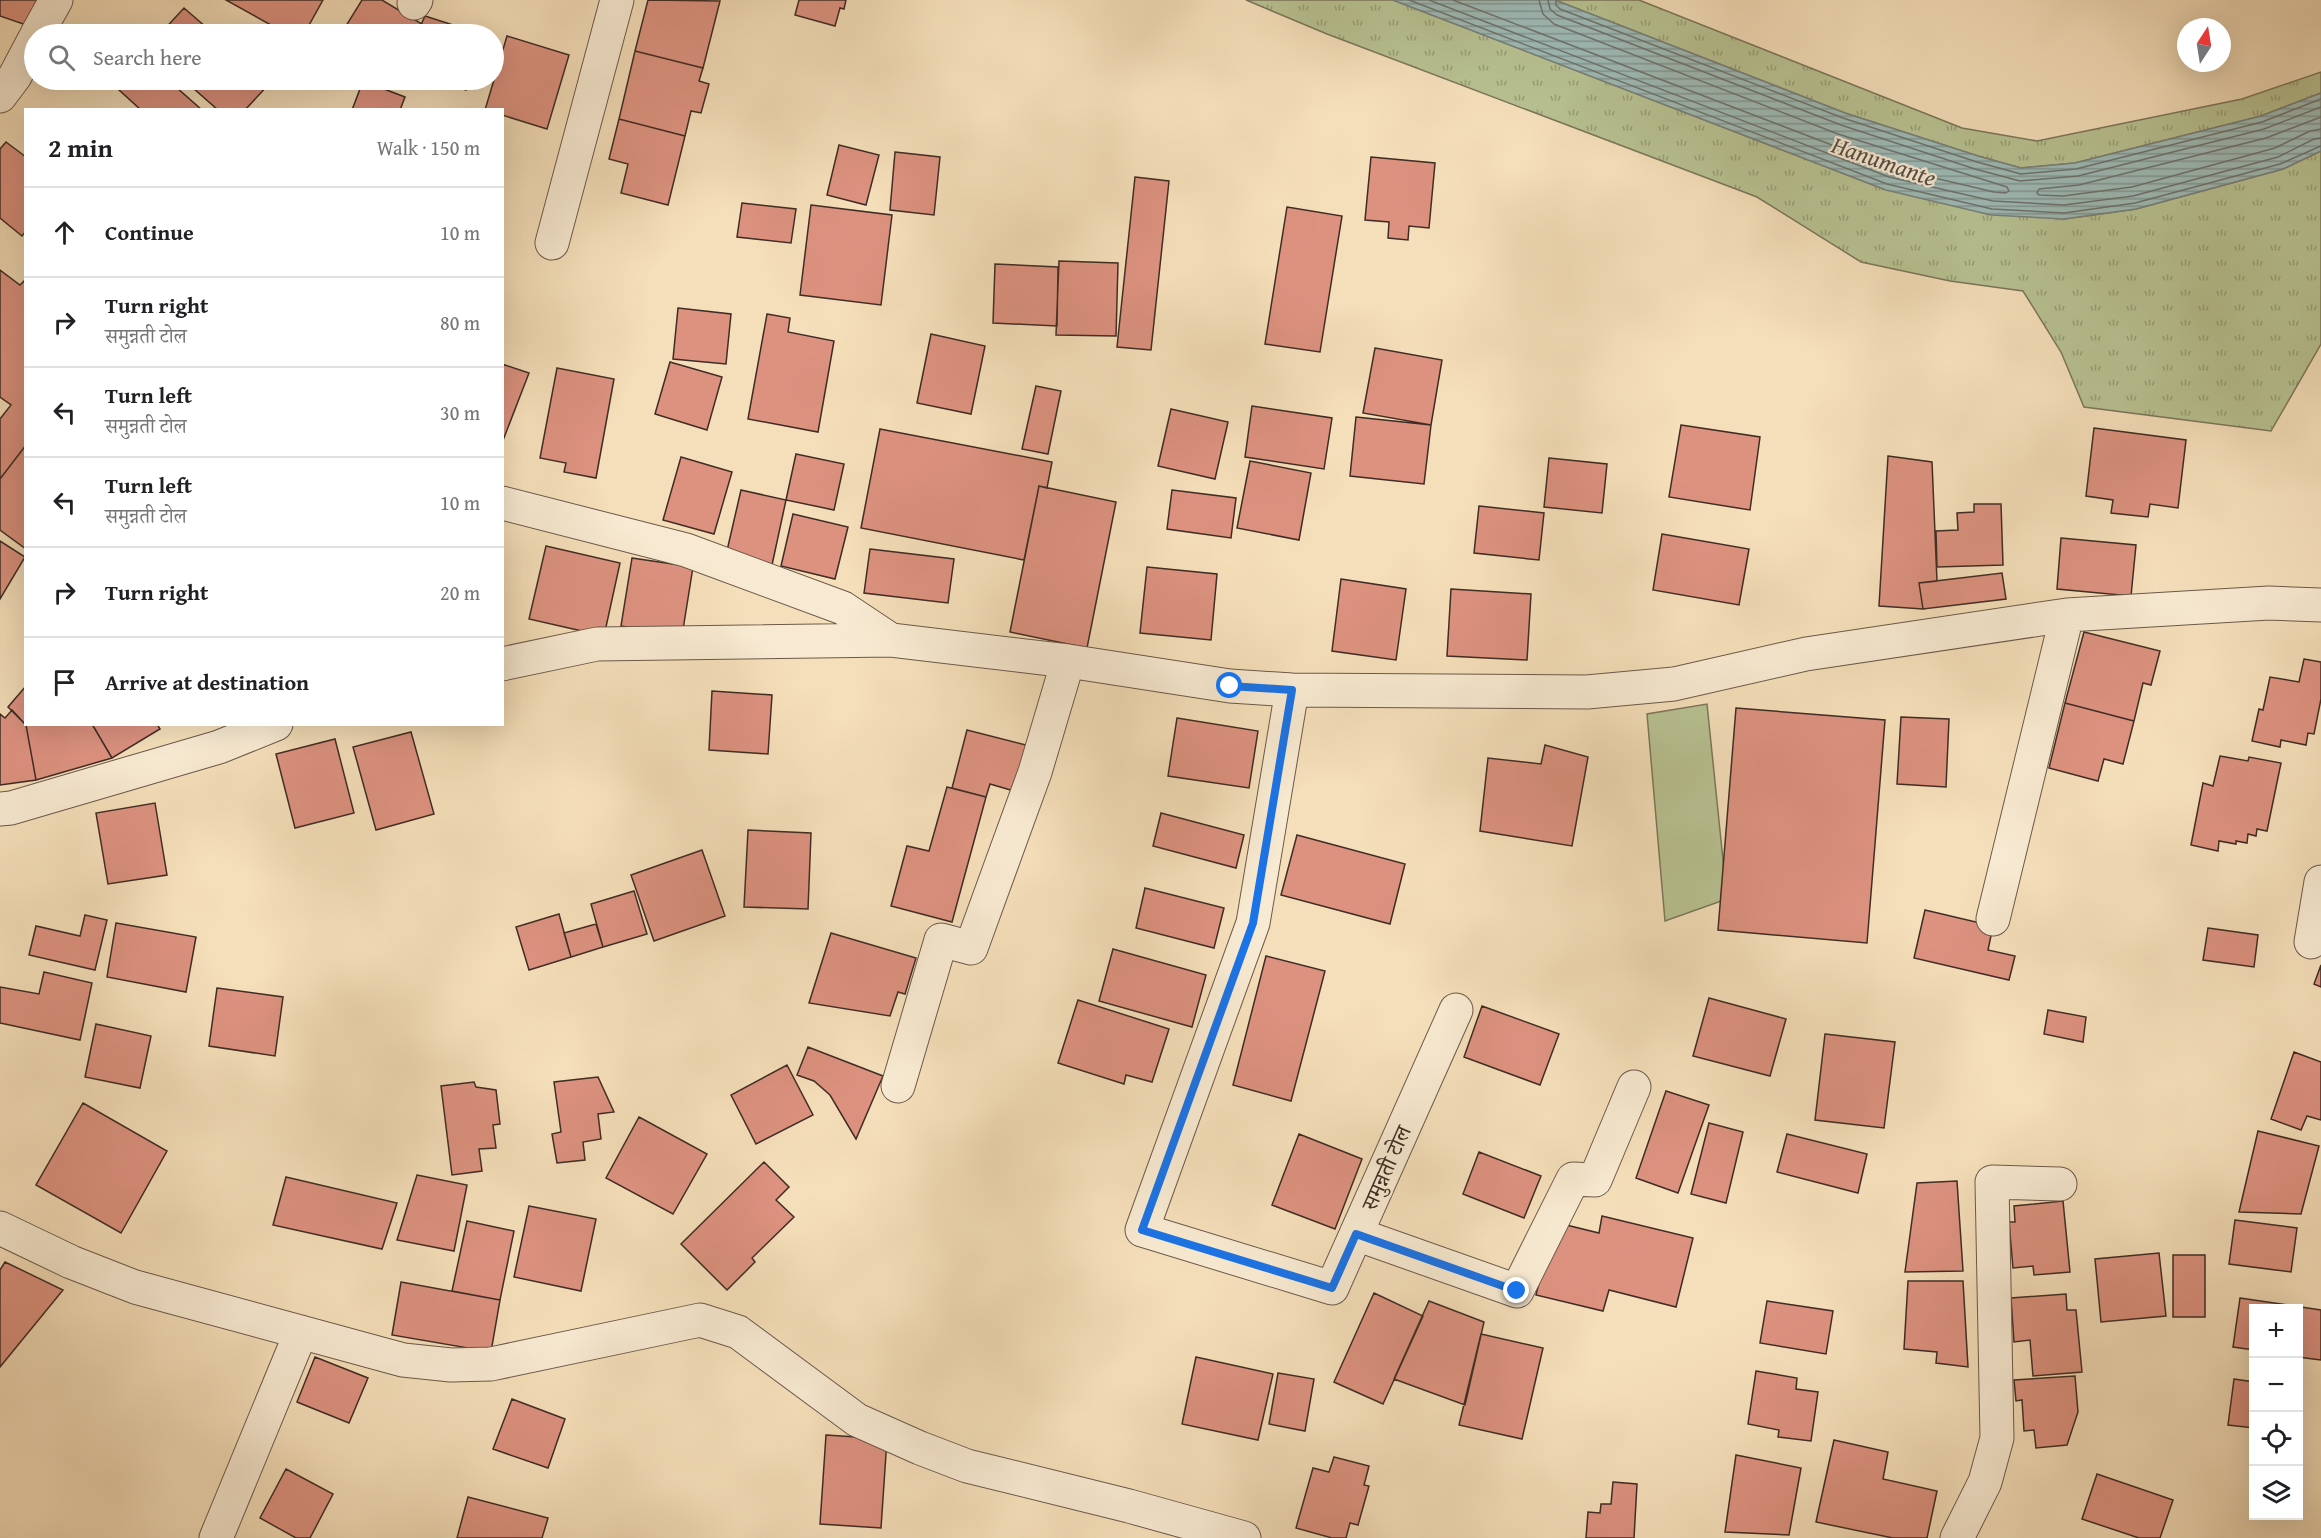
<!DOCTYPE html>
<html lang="en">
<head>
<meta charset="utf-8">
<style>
	:root { --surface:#fff; --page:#f2f2f2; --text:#202124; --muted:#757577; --line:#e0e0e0 }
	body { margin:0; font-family:"Gentium Book Plus","Noto Serif Devanagari",serif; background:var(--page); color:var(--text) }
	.controls { position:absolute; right:18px; bottom:18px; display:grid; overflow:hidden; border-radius:0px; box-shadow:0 6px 24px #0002 }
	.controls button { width:54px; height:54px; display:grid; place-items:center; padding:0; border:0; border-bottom:2px solid var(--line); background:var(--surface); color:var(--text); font:30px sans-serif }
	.compass { position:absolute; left:2177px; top:18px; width:54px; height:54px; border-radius:50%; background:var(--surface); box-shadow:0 6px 24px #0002; rotate:12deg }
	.stop { position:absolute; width:18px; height:18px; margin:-14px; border:4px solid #1a73e8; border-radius:50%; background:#fff }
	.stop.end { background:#1a73e8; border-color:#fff; box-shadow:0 2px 6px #0008 }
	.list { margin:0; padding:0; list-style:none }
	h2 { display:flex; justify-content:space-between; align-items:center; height:78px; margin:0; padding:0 24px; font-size:26px }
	h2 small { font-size:20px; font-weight:400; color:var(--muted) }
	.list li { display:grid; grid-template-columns:39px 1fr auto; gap:18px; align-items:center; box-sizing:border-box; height:90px; padding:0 24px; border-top:2px solid var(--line) }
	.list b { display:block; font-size:22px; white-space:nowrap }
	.list p { margin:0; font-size:20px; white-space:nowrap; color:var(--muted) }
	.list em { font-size:20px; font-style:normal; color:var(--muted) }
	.icon { flex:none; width:33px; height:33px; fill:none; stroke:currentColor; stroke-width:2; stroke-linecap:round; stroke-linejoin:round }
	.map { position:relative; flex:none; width:2321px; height:1538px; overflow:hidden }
	.search { position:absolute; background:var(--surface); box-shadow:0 6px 24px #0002; left:24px; top:24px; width:480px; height:66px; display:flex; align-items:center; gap:15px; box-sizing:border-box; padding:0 21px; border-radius:33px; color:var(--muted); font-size:22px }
	.panel { position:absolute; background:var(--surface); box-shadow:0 6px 24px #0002; left:24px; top:108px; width:480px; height:618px; border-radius:0px }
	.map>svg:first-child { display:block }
	.grass { fill:url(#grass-tufts); stroke:#7c775b; stroke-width:1.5 }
	.pitch { fill:#b8c292; stroke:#7c775b; stroke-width:1.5 }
	.water { fill:url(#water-rules); stroke:#78827c; stroke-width:1.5 }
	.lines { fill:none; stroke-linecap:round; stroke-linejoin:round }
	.shore { stroke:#6e746e; stroke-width:1.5 }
	.building { fill:#dd9280; stroke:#3f2c24; stroke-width:1.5 }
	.minor-casing { stroke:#6c594a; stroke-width:35 }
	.minor { stroke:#f8ead2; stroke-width:33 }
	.route { stroke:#1a73e8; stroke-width:8 }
	.labels { text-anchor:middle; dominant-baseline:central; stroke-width:4.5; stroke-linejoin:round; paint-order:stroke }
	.street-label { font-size:22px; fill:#3f2c24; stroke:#f8ead2 }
	.water-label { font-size:24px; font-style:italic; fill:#575049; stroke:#f8ead2 }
</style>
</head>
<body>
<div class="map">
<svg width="2321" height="1538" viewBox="0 0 2321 1538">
	<defs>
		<pattern id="grass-tufts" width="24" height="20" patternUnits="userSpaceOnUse" patternTransform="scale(1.5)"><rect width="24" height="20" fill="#b8c292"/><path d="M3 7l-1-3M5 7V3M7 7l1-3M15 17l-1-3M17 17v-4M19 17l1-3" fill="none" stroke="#979e77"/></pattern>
		<pattern id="water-rules" width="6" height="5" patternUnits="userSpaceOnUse" patternTransform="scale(1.5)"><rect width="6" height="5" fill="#9ebbb7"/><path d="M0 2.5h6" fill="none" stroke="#829895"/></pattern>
	</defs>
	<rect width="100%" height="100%" fill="#f5dfba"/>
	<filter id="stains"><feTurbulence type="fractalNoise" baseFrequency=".00333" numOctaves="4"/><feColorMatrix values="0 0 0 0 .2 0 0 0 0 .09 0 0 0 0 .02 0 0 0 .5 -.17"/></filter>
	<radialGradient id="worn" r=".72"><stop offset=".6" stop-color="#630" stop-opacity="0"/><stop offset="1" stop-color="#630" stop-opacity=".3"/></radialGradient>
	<path class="grass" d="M 1246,0 L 1393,0 L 1881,188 L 2064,219 L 2136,209 L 2283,169 L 2321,151 L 2321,344 L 2271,431 L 2084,407 L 2061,352 L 2023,291 L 1950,281 L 1861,262 L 1757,197 L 1327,34 Z
		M 1555,0 L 1639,0 L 1962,128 L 2037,141 L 2242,99 L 2321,72 L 2321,93 L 2261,116 L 2075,163 L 2021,168 L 1978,156 L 1845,113 Z"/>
	<path class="pitch" d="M 1707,704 L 1727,899 L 1665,921 L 1647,714 Z"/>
	<path class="water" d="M 1393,0 L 1555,0 L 1845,113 L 1978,156 L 2021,168 L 2075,163 L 2261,116 L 2321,93 L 2321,151 L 2283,169 L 2136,209 L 2064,219 L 1991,215 L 1886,190 Z"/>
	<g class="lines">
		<path class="shore" d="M 1409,0 L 1887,184 L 1992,209 L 2064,213 L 2135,203 L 2280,164 L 2321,146
			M 1429,0 L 1889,177 L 1993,201 L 2064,205 L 2133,196 L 2278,157 L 2314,139 L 2321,138
			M 1453,0 L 1892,168 L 1994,192 L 2006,193 L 2009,191 L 2007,187 L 1838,134 L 1554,24 L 1543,14 L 1539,0
			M 1548,0 L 1550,9 L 1557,15 L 1841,125 L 1975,169 L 2020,181 L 2078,176 L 2264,129 L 2321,107
			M 1556,0 L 1556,5 L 1560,9 L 1843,118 L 1977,162 L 2021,174 L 2076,169 L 2262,122 L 2321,99
			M 2321,117 L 2266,138 L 2079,185 L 2039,189 L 2037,193 L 2039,195 L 2063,196 L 2132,187 L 2275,148 L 2310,131 L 2321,129"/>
	</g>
	<path class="building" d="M 0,0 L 45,0 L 35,28 L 0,16 Z
		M 226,0 L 323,0 L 304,34 L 287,34 Z
		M 362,0 L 382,0 L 422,24 L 417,34 L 341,34 Z
		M 648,0 L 720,1 L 703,68 L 635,51 Z
		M 799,0 L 846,0 L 844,9 L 840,8 L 835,26 L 795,15 Z
		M 184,8 L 214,34 L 160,34 Z
		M 425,16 L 481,34 L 417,34 Z
		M 507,36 L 569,55 L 547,129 L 502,115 L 502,110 L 485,110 Z
		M 635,51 L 703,68 L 699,81 L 709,84 L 701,113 L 691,111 L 685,136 L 619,119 Z
		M 129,80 L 168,80 L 202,110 L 141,110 L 119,90 Z
		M 184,80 L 264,80 L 269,84 L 245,110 L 218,110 Z
		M 438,80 L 470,80 L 466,90 Z
		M 363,81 L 405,97 L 400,110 L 352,110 Z
		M 619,119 L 685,136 L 668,205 L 621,193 L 628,164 L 609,159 Z
		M 6,142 L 26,157 L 26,231 L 22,236 L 0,218 L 0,149 Z
		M 839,145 L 879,155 L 866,205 L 827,195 Z
		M 895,152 L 940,157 L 934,215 L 890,210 Z
		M 1371,157 L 1435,163 L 1429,228 L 1409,226 L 1408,240 L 1388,238 L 1389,222 L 1365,220 Z
		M 1135,177 L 1169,181 L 1151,350 L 1117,347 Z
		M 742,203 L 796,209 L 791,243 L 737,237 Z
		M 811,205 L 892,215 L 881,305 L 800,295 Z
		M 1287,207 L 1342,216 L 1320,352 L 1265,344 Z
		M 1059,261 L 1118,263 L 1116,336 L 1056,335 Z
		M 995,264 L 1058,267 L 1057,326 L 993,323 Z
		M 0,270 L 20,285 L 26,279 L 26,445 L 0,479 L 0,419 L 11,405 L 0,397 Z
		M 678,308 L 731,314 L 726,364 L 673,359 Z
		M 767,314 L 790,318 L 788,332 L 834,341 L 818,432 L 748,419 Z
		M 931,334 L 985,346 L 971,414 L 917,403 Z
		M 1375,348 L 1442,360 L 1431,425 L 1363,413 Z
		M 670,362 L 722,377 L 707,430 L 655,414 Z
		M 502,364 L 529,373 L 502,443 Z
		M 557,368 L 614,379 L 596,478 L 564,472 L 566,463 L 540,458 Z
		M 1036,386 L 1061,391 L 1048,454 L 1022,449 Z
		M 1252,406 L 1332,418 L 1324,469 L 1245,457 Z
		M 1171,409 L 1228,422 L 1215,479 L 1158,466 Z
		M 1356,417 L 1431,425 L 1424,484 L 1350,476 Z
		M 1681,425 L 1760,437 L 1750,510 L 1669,497 Z
		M 2094,428 L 2186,440 L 2178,508 L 2150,504 L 2148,517 L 2111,513 L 2113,500 L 2086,496 Z
		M 880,429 L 1052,462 L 1047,488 L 1039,486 L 1024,560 L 861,528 Z
		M 26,445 L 26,549 L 0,530 L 0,479 Z
		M 796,454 L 844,464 L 834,510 L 786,500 Z
		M 1888,456 L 1932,462 L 1937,581 L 1919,583 L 1923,609 L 1879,606 Z
		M 681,457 L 732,472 L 714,534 L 663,520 Z
		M 1549,458 L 1607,464 L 1602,513 L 1544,507 Z
		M 1250,461 L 1311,473 L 1299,540 L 1237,528 Z
		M 1039,486 L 1116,502 L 1087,648 L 1010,632 Z
		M 741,490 L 786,500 L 772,565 L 726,555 Z
		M 1172,490 L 1236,498 L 1231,538 L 1167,529 Z
		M 1974,504 L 2001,504 L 2003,565 L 1937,567 L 1936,531 L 1958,530 L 1957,513 L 1974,512 Z
		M 1479,506 L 1544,513 L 1539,560 L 1474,553 Z
		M 793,514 L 848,527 L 835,579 L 781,566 Z
		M 1662,534 L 1749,549 L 1739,605 L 1653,590 Z
		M 2061,538 L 2136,545 L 2131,596 L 2057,589 Z
		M 0,541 L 25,557 L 0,599 Z
		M 546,546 L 620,563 L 604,636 L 529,619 Z
		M 870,549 L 954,559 L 948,603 L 864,593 Z
		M 632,558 L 693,567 L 682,636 L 621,626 Z
		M 1147,567 L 1217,574 L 1211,640 L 1140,633 Z
		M 2002,573 L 2006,599 L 1923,609 L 1919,583 Z
		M 1341,579 L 1406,589 L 1396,660 L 1332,651 Z
		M 1451,589 L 1531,594 L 1527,660 L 1447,656 Z
		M 2084,632 L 2160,651 L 2151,685 L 2143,683 L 2134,721 L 2065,703 Z
		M 2304,659 L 2321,662 L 2321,699 L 2314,734 L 2308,733 L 2306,745 L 2281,740 L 2280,747 L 2252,741 L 2259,709 L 2263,710 L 2270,677 L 2299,682 Z
		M 26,686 L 26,724 L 92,724 L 112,758 L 36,780 L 26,725 L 8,707 Z
		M 712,691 L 772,695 L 768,754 L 709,750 Z
		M 2065,703 L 2134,721 L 2123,764 L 2104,759 L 2098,781 L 2049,768 Z
		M 1736,708 L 1885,720 L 1867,943 L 1718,930 Z
		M 12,710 L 26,725 L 36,780 L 0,785 L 0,714 L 5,718 Z
		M 1901,717 L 1949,719 L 1946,787 L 1897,784 Z
		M 1177,718 L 1258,731 L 1249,788 L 1168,776 Z
		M 92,724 L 157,724 L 160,729 L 112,758 Z
		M 967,730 L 1026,745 L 1014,791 L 990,784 L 986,797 L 952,788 Z
		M 411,732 L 434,814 L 376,830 L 353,747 Z
		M 335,739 L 354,813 L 295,828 L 276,754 Z
		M 1545,745 L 1588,757 L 1572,846 L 1480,831 L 1488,758 L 1541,764 Z
		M 2220,756 L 2248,761 L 2249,757 L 2281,763 L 2267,831 L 2257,829 L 2256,836 L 2248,834 L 2247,843 L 2236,841 L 2236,844 L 2219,841 L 2218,851 L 2191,845 L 2203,783 L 2213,786 Z
		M 947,787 L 986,797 L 952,922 L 891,906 L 907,846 L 929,851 Z
		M 155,803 L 167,875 L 108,884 L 96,813 Z
		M 1161,813 L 1244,835 L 1236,868 L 1153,846 Z
		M 748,830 L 811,833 L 808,909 L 744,907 Z
		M 1297,835 L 1405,864 L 1390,924 L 1281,895 Z
		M 702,850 L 725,916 L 654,941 L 631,875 Z
		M 1145,888 L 1224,908 L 1214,948 L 1136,928 Z
		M 634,891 L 647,934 L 603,947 L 591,904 Z
		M 1925,910 L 1993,926 L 1988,950 L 2015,956 L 2009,980 L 1914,958 Z
		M 559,914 L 571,957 L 529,970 L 516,927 Z
		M 85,915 L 107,920 L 95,970 L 29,955 L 36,926 L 80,936 Z
		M 116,923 L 196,937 L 186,992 L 107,977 Z
		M 596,924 L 603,947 L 571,957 L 564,933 Z
		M 2208,928 L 2258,935 L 2254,967 L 2203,960 Z
		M 831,933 L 916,958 L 905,994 L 898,992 L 890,1016 L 809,1003 Z
		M 1113,949 L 1206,975 L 1192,1027 L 1099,1001 Z
		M 1266,956 L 1325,971 L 1291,1101 L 1233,1085 Z
		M 2321,965 L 2321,987 L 2314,984 Z
		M 44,972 L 92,983 L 80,1040 L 0,1023 L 0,987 L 39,994 Z
		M 217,988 L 283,997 L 275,1056 L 209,1046 Z
		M 1709,998 L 1786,1019 L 1770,1076 L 1693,1056 Z
		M 1078,1000 L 1169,1029 L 1152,1082 L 1126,1075 L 1124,1084 L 1058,1063 Z
		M 1482,1006 L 1559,1034 L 1540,1085 L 1464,1057 Z
		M 2048,1010 L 2086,1017 L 2083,1042 L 2044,1034 Z
		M 96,1024 L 151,1036 L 140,1088 L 85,1077 Z
		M 1825,1034 L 1895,1042 L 1884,1128 L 1815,1120 Z
		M 808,1047 L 883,1076 L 856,1139 L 830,1095 L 814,1081 L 797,1075 Z
		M 2294,1052 L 2321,1062 L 2321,1120 L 2307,1116 L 2301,1130 L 2271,1119 Z
		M 787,1065 L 813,1115 L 756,1144 L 731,1095 Z
		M 598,1077 L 614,1112 L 598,1114 L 601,1139 L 583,1142 L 585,1160 L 557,1163 L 552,1134 L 561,1132 L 554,1082 Z
		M 474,1082 L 476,1087 L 496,1090 L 500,1124 L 493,1125 L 496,1148 L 479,1149 L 482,1171 L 452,1175 L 441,1086 Z
		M 1666,1091 L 1709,1105 L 1678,1193 L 1636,1178 Z
		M 83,1103 L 167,1151 L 121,1233 L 36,1185 Z
		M 639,1117 L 707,1154 L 673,1214 L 606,1178 Z
		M 1709,1123 L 1743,1132 L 1726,1203 L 1691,1194 Z
		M 2258,1131 L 2319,1146 L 2301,1214 L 2239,1212 Z
		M 1299,1134 L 1362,1159 L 1335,1229 L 1272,1205 Z
		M 1787,1134 L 1867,1154 L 1858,1193 L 1777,1172 Z
		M 1479,1152 L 1541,1176 L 1524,1218 L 1463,1194 Z
		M 764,1162 L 789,1187 L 776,1200 L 794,1217 L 752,1258 L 755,1262 L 727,1290 L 681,1244 Z
		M 417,1175 L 467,1185 L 454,1251 L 397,1240 Z
		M 286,1177 L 397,1203 L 382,1249 L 273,1225 Z
		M 1957,1181 L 1963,1271 L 1905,1272 L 1917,1183 Z
		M 2063,1201 L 2070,1272 L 2034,1275 L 2033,1266 L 2013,1268 L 2009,1222 L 2015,1222 L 2014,1206 Z
		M 529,1206 L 596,1219 L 581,1291 L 514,1277 Z
		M 1602,1216 L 1693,1238 L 1676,1307 L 1609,1290 L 1603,1311 L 1536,1295 L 1554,1222 L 1599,1233 Z
		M 2235,1220 L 2297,1228 L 2291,1272 L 2229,1264 Z
		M 467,1221 L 514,1231 L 500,1300 L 452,1291 Z
		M 2159,1253 L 2166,1316 L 2101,1322 L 2095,1259 Z
		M 2173,1255 L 2205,1255 L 2205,1317 L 2173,1317 Z
		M 5,1262 L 63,1290 L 0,1367 L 0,1270 Z
		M 1908,1281 L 1963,1281 L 1968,1367 L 1936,1363 L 1937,1352 L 1904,1349 Z
		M 401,1282 L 500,1300 L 491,1352 L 392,1335 Z
		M 1374,1293 L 1423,1316 L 1383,1404 L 1334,1382 Z
		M 2066,1294 L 2067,1310 L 2076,1310 L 2082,1372 L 2033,1376 L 2030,1340 L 2014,1342 L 2011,1298 Z
		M 2240,1298 L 2321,1310 L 2321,1360 L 2298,1357 L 2298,1308 L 2254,1308 L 2254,1350 L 2233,1347 Z
		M 1429,1301 L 1484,1322 L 1465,1405 L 1394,1379 Z
		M 1767,1301 L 1833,1311 L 1826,1354 L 1760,1343 Z
		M 1481,1334 L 1543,1348 L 1522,1439 L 1459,1425 Z
		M 315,1357 L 368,1378 L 349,1423 L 297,1402 Z
		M 1196,1357 L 1273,1374 L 1258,1440 L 1182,1424 Z
		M 1756,1371 L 1797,1378 L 1796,1389 L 1818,1392 L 1811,1441 L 1778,1437 L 1779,1430 L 1748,1424 Z
		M 1278,1373 L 1314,1379 L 1305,1431 L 1269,1424 Z
		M 2075,1376 L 2078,1412 L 2067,1445 L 2036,1448 L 2034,1430 L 2024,1431 L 2022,1400 L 2016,1401 L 2014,1380 Z
		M 2234,1379 L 2254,1382 L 2254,1428 L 2228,1425 Z
		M 512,1399 L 565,1419 L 548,1468 L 493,1449 Z
		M 826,1435 L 887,1439 L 881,1528 L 820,1524 Z
		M 1834,1440 L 1888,1452 L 1883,1479 L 1937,1491 L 1927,1538 L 1893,1538 L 1816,1522 Z
		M 1736,1455 L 1801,1468 L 1789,1535 L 1725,1532 Z
		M 1334,1457 L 1369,1466 L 1364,1485 L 1369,1486 L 1358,1525 L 1350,1523 L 1346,1538 L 1332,1538 L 1296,1528 L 1313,1468 L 1329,1472 Z
		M 286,1469 L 333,1494 L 310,1538 L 296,1538 L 260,1518 Z
		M 2097,1474 L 2173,1500 L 2160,1538 L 2139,1538 L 2082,1519 Z
		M 1613,1482 L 1637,1484 L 1634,1538 L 1586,1538 L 1588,1512 L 1600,1513 L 1601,1504 L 1611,1504 Z
		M 468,1497 L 548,1518 L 542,1538 L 457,1538 Z"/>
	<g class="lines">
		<defs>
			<path id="minor" d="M 414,3 L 416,0
				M 37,34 L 56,0
				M 0,96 L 15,76 L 34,40
				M 552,243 L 617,0
				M 502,503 L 686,550 L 843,608 L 891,640
				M 502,664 L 597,644 L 891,640 L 1068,661 L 1230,686 L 1292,690 L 1587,692 L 1674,684 L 1806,654 L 2067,615 L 2269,603 L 2321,605
				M 1292,690 L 1253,923 L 1142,1230 L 1332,1288 L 1456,1010
				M 0,809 L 11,808 L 219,747 L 276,724
				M 1993,919 L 2067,615
				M 2311,942 L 2321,882
				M 898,1086 L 941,940 L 971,948 L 1035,772 L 1068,661
				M 0,1228 L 71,1262 L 135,1287 L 403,1360 L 451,1365 L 491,1364 L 700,1320 L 738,1332 L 857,1420 L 920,1448 L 967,1466 L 1129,1506 L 1244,1538
				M 1356,1234 L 1517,1291 L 1573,1179 L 1595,1180 L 1634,1087
				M 216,1538 L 301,1332
				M 1957,1538 L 1985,1482 L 1997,1438 L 1992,1182 L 2060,1184"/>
		</defs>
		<use href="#minor" class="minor-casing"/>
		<use href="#minor" class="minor"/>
	</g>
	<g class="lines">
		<path class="route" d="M 1230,686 L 1292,690 L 1253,923 L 1142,1230 L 1332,1288 L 1356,1234 L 1517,1291"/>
	</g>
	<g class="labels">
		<g class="street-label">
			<text transform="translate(1386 1168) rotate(-66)">समुन्नती टोल</text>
		</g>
		<g class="water-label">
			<text transform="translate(1884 161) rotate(19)">Hanumante</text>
		</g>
	</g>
	<rect width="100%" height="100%" filter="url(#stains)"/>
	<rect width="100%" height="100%" fill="url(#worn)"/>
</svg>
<div class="controls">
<button>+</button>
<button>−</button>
<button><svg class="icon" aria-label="locate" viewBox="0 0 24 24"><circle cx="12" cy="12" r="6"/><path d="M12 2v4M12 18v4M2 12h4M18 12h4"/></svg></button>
<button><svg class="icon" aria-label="layers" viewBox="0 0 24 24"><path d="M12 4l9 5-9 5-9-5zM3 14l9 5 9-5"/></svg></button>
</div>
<svg class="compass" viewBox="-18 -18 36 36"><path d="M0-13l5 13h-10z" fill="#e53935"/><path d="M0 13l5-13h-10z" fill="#757577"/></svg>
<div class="stop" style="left:1230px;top:686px"></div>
<div class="stop end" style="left:1517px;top:1291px"></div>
<div class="search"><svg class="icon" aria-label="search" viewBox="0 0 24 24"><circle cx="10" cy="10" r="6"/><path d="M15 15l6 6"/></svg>Search here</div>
<section class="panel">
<h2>2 min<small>Walk · 150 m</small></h2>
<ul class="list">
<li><svg class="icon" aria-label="ahead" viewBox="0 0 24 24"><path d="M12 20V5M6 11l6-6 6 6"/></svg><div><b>Continue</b></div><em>10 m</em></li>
<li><svg class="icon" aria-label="right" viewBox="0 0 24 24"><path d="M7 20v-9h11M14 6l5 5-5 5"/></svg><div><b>Turn right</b><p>समुन्नती टोल</p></div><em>80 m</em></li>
<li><svg class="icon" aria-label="left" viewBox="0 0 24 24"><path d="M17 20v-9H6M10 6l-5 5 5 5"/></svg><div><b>Turn left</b><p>समुन्नती टोल</p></div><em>30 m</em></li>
<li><svg class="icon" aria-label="left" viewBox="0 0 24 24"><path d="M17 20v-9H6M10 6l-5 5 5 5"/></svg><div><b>Turn left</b><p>समुन्नती टोल</p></div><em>10 m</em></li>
<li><svg class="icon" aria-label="right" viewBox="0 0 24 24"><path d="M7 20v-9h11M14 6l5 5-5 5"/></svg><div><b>Turn right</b></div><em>20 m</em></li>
<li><svg class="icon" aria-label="arrive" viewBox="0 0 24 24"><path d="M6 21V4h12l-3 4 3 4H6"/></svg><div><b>Arrive at destination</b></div></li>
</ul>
</section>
</div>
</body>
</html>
